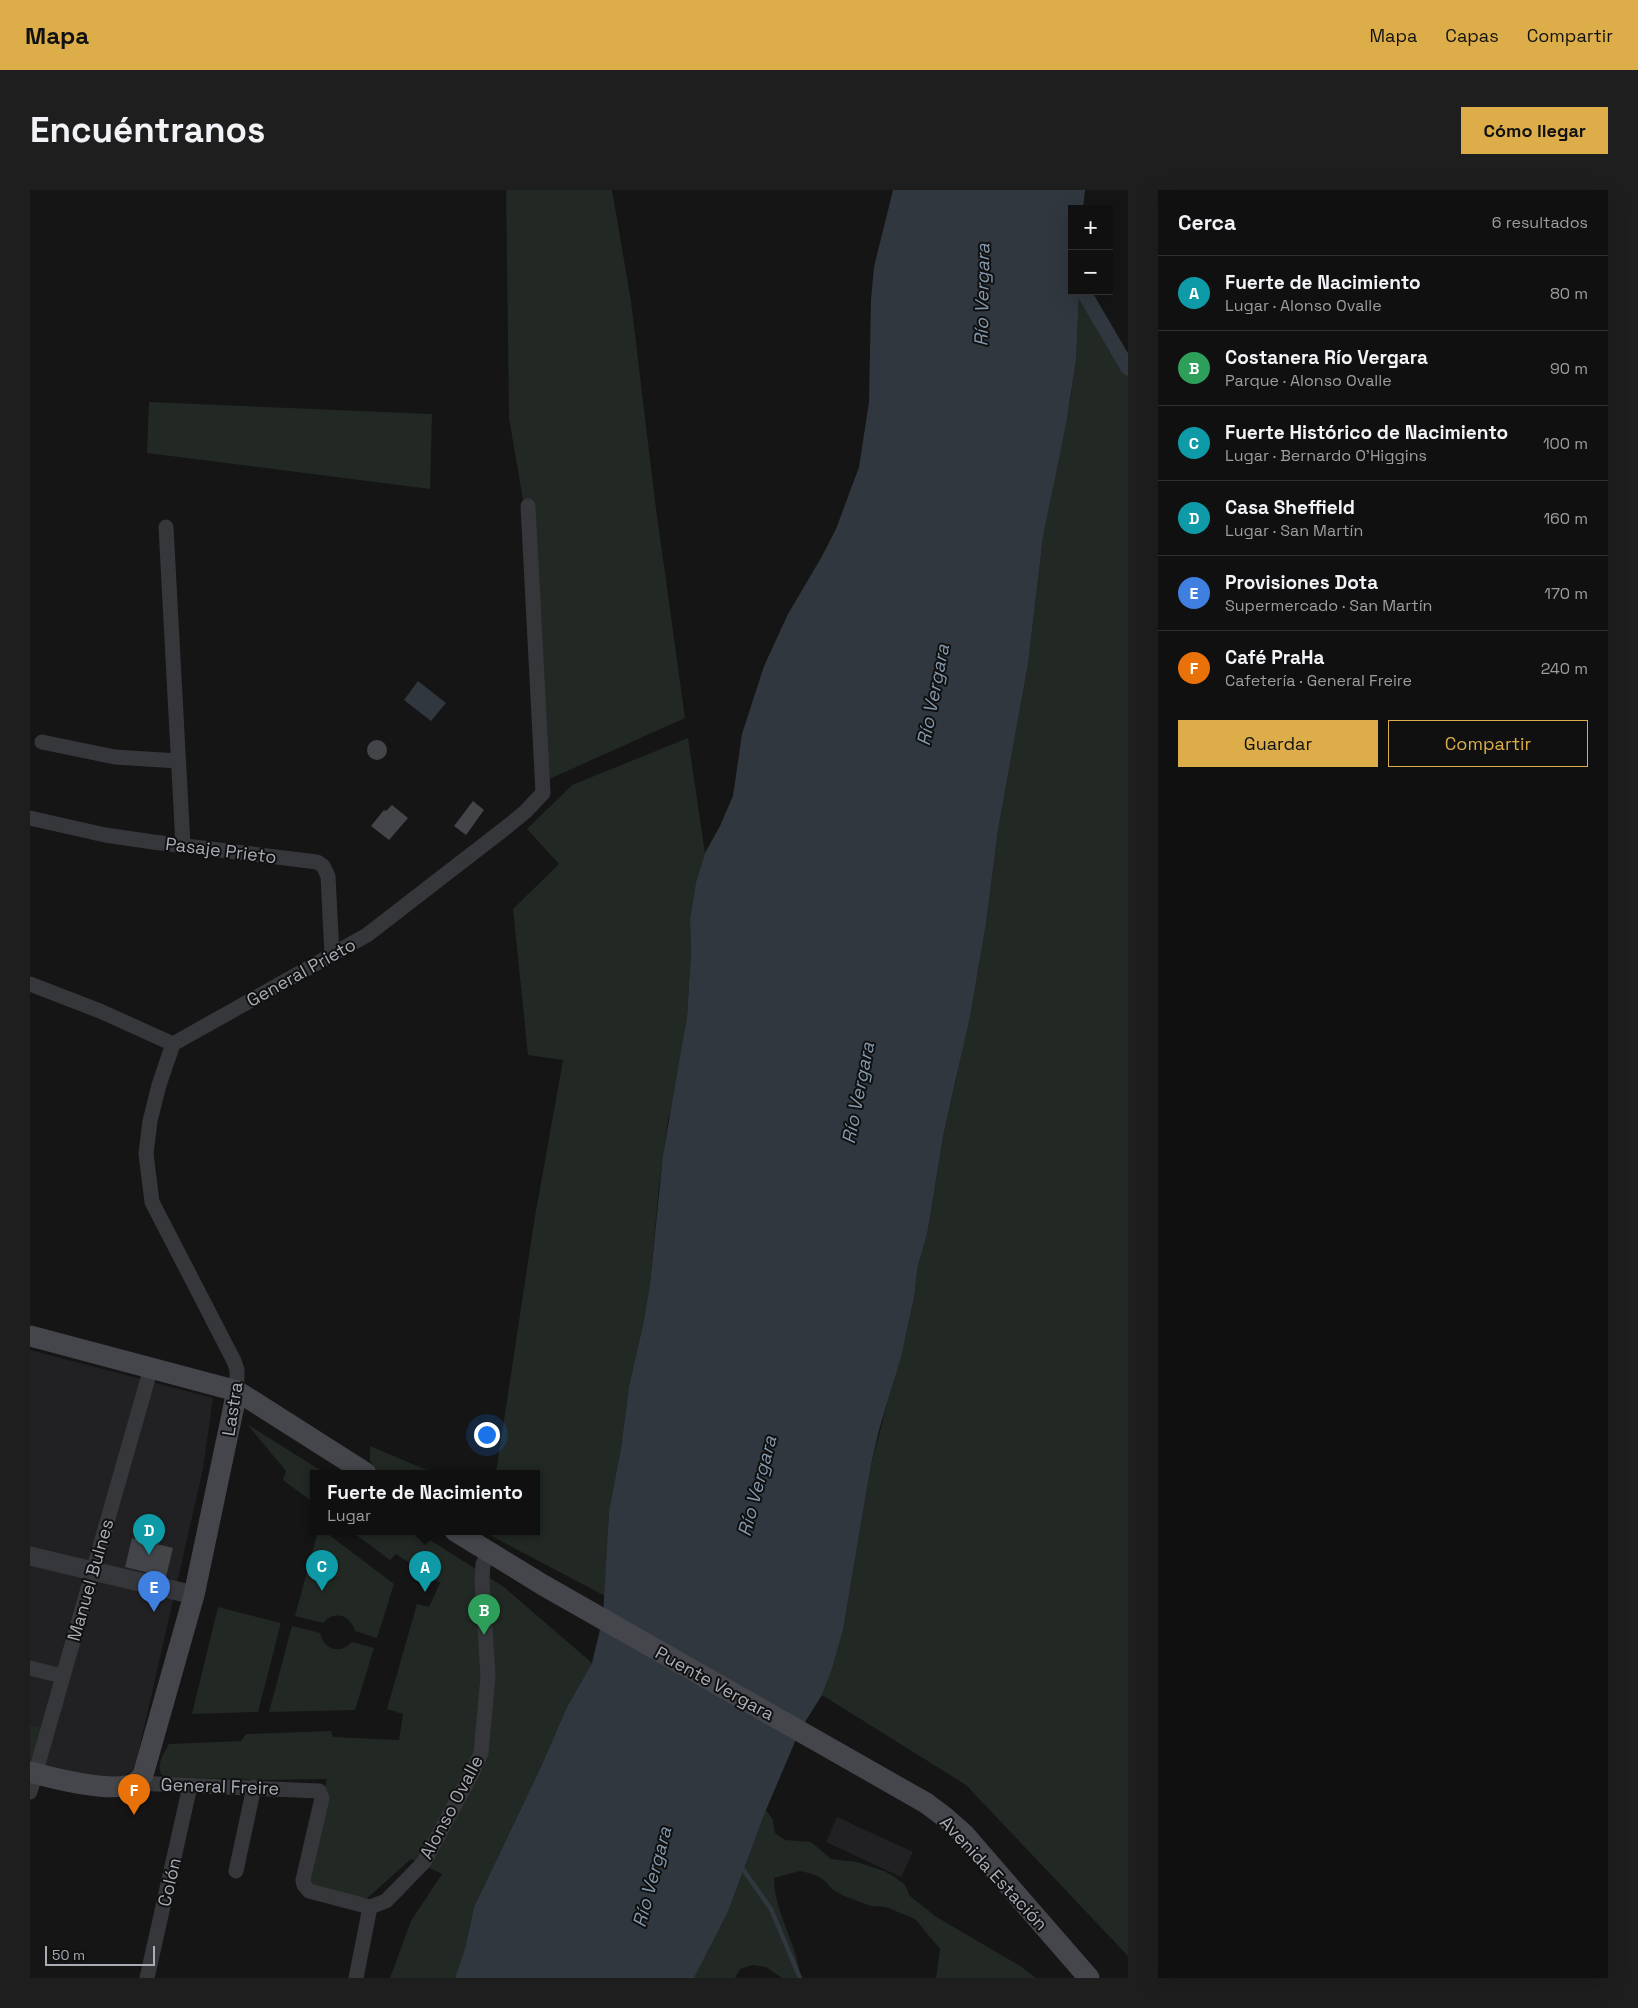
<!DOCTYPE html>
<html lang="es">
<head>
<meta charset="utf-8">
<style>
	:root { --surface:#101010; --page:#1e1e1e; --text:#f1f3f6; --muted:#9c9d9f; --line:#303030; --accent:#dcad48 }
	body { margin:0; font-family:"Space Grotesk",sans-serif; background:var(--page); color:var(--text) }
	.controls { position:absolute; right:15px; top:15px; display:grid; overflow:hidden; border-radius:0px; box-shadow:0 5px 20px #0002 }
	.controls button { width:45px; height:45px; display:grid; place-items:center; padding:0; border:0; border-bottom:1px solid var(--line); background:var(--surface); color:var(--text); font:25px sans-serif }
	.scale { position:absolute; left:15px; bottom:12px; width:110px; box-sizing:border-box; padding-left:5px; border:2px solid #a8acb5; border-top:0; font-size:14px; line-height:18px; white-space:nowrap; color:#a8acb5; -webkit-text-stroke:4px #101011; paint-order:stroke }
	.you { position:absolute; left:456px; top:1244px; width:18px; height:18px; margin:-12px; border:4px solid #fff; border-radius:50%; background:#1a73e8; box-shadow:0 0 0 8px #1a73e833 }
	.badge { display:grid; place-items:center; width:32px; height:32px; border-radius:50%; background:var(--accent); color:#fff; font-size:16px; font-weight:700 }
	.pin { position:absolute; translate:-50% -41px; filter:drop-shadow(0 1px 2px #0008) }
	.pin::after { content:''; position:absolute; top:26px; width:18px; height:15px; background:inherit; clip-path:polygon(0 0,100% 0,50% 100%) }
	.popup { position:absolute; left:280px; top:1280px; width:230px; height:65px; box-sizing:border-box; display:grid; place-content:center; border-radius:0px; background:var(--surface); filter:drop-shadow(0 1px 4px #0005); font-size:16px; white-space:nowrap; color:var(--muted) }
	.popup b { font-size:19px; color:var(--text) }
	.popup::after { content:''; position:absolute; left:50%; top:100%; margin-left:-10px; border:10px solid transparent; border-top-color:var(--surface) }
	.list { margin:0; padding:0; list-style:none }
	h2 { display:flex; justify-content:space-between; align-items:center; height:65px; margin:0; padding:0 20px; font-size:21px }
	h2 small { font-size:16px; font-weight:400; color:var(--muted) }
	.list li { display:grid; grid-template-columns:32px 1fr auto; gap:15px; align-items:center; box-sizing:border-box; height:75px; padding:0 20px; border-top:1px solid var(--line) }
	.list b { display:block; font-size:19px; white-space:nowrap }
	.list p { margin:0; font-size:16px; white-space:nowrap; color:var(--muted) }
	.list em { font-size:16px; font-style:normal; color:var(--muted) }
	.actions { display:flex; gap:10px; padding:15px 20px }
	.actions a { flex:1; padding:11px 0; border:1px solid var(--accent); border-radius:0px; text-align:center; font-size:18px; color:var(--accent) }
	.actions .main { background:var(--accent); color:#111 }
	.map { position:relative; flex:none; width:1098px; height:1788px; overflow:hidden; border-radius:0px }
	header { display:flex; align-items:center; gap:30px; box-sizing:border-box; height:70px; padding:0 25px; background:var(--accent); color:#111 }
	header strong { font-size:24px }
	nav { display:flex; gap:28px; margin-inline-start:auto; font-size:18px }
	.intro { display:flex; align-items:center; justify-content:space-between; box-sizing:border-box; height:120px; padding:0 30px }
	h1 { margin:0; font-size:35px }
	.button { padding:12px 22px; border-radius:0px; background:var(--accent); color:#111; font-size:18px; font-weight:700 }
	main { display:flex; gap:30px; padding:0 30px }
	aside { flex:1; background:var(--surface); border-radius:0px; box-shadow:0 5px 20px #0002 }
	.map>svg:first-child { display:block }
	.built { fill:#212123 }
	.green { fill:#222823 }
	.water { fill:#30373e }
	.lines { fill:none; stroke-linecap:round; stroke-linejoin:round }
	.stream { stroke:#30373e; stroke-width:4.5 }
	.canal { stroke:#30373e; stroke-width:15 }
	.building { fill:#444549 }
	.minor { stroke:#36373b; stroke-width:15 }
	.tertiary { stroke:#36373b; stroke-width:19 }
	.secondary { stroke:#45464b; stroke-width:21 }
	.labels { text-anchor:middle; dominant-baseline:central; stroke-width:4; stroke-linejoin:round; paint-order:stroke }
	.street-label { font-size:18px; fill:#a8acb5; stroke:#101011 }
	.water-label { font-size:19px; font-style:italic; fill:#8398ac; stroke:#101011 }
</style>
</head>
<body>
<header>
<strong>Mapa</strong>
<nav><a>Mapa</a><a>Capas</a><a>Compartir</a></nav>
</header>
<div class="intro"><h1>Encuéntranos</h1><a class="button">Cómo llegar</a></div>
<main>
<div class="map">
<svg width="1098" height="1788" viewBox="0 0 1098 1788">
	<rect width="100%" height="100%" fill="#151516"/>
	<path class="built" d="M 0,1160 L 183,1208 L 173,1279 L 106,1573 L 102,1580 L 91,1589 L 0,1577 Z
		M 807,1627 L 883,1662 L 871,1687 L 796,1652 Z"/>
	<path class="green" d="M 476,0 L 582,0 L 601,111 L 625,311 L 655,528 L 506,595 L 493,310 L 479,228 Z
		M 1049,101 L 1053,101 L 1098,178 L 1098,1766 L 936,1595 L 792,1505 L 802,1479 L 813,1440 L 841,1275 L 878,1136 L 884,1108 L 888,1075 L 897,1045 L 913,947 L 925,895 L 945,796 L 956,734 L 968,640 L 998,474 L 1013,347 L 1041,205 L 1046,171 Z
		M 119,212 L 402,224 L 400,299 L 117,263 Z
		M 658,548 L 675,663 L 666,692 L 660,729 L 661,761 L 657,827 L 646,899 L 638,930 L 629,997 L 620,1094 L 613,1135 L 599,1196 L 591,1258 L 579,1321 L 575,1406 L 452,1341 L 506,1341 L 506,1283 L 466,1283 L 504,1032 L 533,870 L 498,865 L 483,719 L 529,674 L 497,639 L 542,595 Z
		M 217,1234 L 295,1283 L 284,1283 L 284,1313 L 253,1290 L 256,1281 Z
		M 340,1256 L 404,1283 L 349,1283 L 340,1271 Z
		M 288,1341 L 294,1341 L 364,1394 L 347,1448 L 325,1441 C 321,1425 304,1420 293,1433 L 265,1426 Z
		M 321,1341 L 386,1341 L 474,1397 L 562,1473 L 537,1517 L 509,1581 L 444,1717 L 435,1758 L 425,1788 L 360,1788 L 381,1731 L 412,1684 L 381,1669 L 333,1712 L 280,1695 L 276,1670 L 297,1589 L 233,1590 L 140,1587 L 132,1585 C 125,1575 134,1564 139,1554 L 211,1551 L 216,1544 L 301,1541 L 303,1547 L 369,1550 L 373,1524 L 357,1519 L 387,1414 L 399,1417 L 410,1393 L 366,1364 L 360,1370 Z
		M 188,1417 L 251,1433 L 228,1522 L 162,1524 Z
		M 262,1436 L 290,1443 C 294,1460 310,1465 322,1452 L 344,1458 L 325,1520 L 239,1522 Z
		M 0,1535 L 10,1537 L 2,1571 L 0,1570 Z
		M 736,1620 L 743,1630 L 745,1643 L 755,1650 L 781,1652 L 801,1669 L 827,1672 L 854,1681 L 865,1687 L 875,1695 L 880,1706 L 905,1726 L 992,1777 L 1006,1788 L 906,1788 L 910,1759 L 885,1729 L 856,1717 L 841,1716 L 814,1706 L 803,1700 L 794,1690 L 783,1684 L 770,1681 L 744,1688 C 744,1723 768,1754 770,1788 L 752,1788 L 736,1777 L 723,1775 L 710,1779 L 705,1788 L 664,1788 L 698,1722 Z"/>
	<path class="water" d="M 863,0 L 1055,0 L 1053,19 L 1042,19 L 1042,101 L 1049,101 L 1046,171 L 1036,234 L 1013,347 L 998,474 L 968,640 L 956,734 L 940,826 L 913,947 L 897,1045 L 888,1075 L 884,1108 L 871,1167 L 849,1240 L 841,1275 L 813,1440 L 802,1479 L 792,1505 L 770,1540 L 736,1620 L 698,1722 L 664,1788 L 425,1788 L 435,1758 L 444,1717 L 509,1581 L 537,1517 L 562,1473 L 573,1427 L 579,1321 L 591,1258 L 599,1196 L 613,1135 L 620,1094 L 633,965 L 657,827 L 661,761 L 660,729 L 666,692 L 675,663 L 690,636 L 703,606 L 712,544 L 734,476 L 758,424 L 791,368 L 806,339 L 829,277 L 839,212 L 841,109 L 844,77 Z
		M 388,491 L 416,513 L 401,531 L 374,510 Z"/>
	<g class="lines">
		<path class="stream" d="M 710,1675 L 741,1719 L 770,1788"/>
		<path class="canal" d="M 1053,101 L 1098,178"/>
	</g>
	<path class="building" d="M337 560a10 10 0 1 1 20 0a10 10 0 1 1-20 0Z
		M 443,611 L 454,620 L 436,645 L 424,636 Z
		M 362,615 L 378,628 L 359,650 L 341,636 L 354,620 L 356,621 Z
		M 102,1348 L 143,1358 L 136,1387 L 95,1377 Z"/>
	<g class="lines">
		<path class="minor" d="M 136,337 L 153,655
			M 12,552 L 85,567 L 148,571
			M 0,628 L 75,645 L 123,652 L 287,672 L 293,676 L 298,686 L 302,765
			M 0,794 L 70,821 L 143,854
			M 143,854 L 337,745 L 478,636 L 495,622 L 513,603 L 498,316
			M 143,854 L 129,895 L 120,931 L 116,964 L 122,1012 L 204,1171 L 207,1180 L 207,1201
			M 0,1478 L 32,1486
			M 104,1593 L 289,1601 L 292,1608 L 273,1690 L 274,1695 L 279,1701 L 340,1717
			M 0,1602 L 121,1178
			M 206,1681 L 224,1597
			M 340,1717 L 356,1711 L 394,1672 L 442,1583 L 451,1563 L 458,1486 L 452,1391 L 453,1374 L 460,1362
			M 117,1788 L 160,1596
			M 326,1788 L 340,1717"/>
		<path class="tertiary" d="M 0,1366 L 164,1405"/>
		<path class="secondary" d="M 0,1146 L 207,1201 L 336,1283
			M 425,1341 L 513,1395 L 896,1613 L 916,1628 L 934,1644 L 1059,1788
			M 0,1582 C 22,1588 85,1604 105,1593 C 108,1591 111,1587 113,1585 L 164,1405 L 207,1201"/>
	</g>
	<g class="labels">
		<g class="street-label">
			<text transform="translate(191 660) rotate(7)">Pasaje Prieto</text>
			<text transform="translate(271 782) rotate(-29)">General Prieto</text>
			<text transform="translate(202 1219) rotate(-81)">Lastra</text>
			<text transform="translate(60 1390) rotate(-74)">Manuel Bulnes</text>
			<text transform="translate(685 1493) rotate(29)">Puente Vergara</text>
			<text transform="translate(190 1596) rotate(2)">General Freire</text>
			<text transform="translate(421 1617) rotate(-62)">Alonso Ovalle</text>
			<text transform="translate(964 1683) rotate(47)">Avenida Estación</text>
			<text transform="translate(139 1692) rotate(-77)">Colón</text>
		</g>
		<g class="water-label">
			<text transform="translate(952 105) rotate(-89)">Río Vergara</text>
			<text transform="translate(903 505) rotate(-79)">Río Vergara</text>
			<text transform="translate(828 903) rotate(-79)">Río Vergara</text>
			<text transform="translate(727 1296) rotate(-75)">Río Vergara</text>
			<text transform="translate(622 1687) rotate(-75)">Río Vergara</text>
		</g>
	</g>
</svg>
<div class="controls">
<button>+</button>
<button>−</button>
</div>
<div class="scale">50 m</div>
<div class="you"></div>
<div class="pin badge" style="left:395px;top:1402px;background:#0f9aa8">A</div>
<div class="popup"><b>Fuerte de Nacimiento</b>Lugar</div>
<div class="pin badge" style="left:454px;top:1445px;background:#2e9e5b">B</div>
<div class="pin badge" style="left:292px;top:1401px;background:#0f9aa8">C</div>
<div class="pin badge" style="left:119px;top:1365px;background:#0f9aa8">D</div>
<div class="pin badge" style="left:124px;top:1422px;background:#3f7fe0">E</div>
<div class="pin badge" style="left:104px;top:1625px;background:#e8710a">F</div>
</div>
<aside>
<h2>Cerca<small>6 resultados</small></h2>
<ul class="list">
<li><span class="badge" style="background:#0f9aa8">A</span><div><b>Fuerte de Nacimiento</b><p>Lugar · Alonso Ovalle</p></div><em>80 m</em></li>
<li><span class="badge" style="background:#2e9e5b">B</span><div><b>Costanera Río Vergara</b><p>Parque · Alonso Ovalle</p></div><em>90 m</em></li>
<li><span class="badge" style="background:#0f9aa8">C</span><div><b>Fuerte Histórico de Nacimiento</b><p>Lugar · Bernardo O'Higgins</p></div><em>100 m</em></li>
<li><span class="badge" style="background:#0f9aa8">D</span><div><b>Casa Sheffield</b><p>Lugar · San Martín</p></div><em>160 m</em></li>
<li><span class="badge" style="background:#3f7fe0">E</span><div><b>Provisiones Dota</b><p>Supermercado · San Martín</p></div><em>170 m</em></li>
<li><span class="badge" style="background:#e8710a">F</span><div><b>Café PraHa</b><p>Cafetería · General Freire</p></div><em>240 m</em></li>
</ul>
<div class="actions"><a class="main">Guardar</a><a>Compartir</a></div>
</aside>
</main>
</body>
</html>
